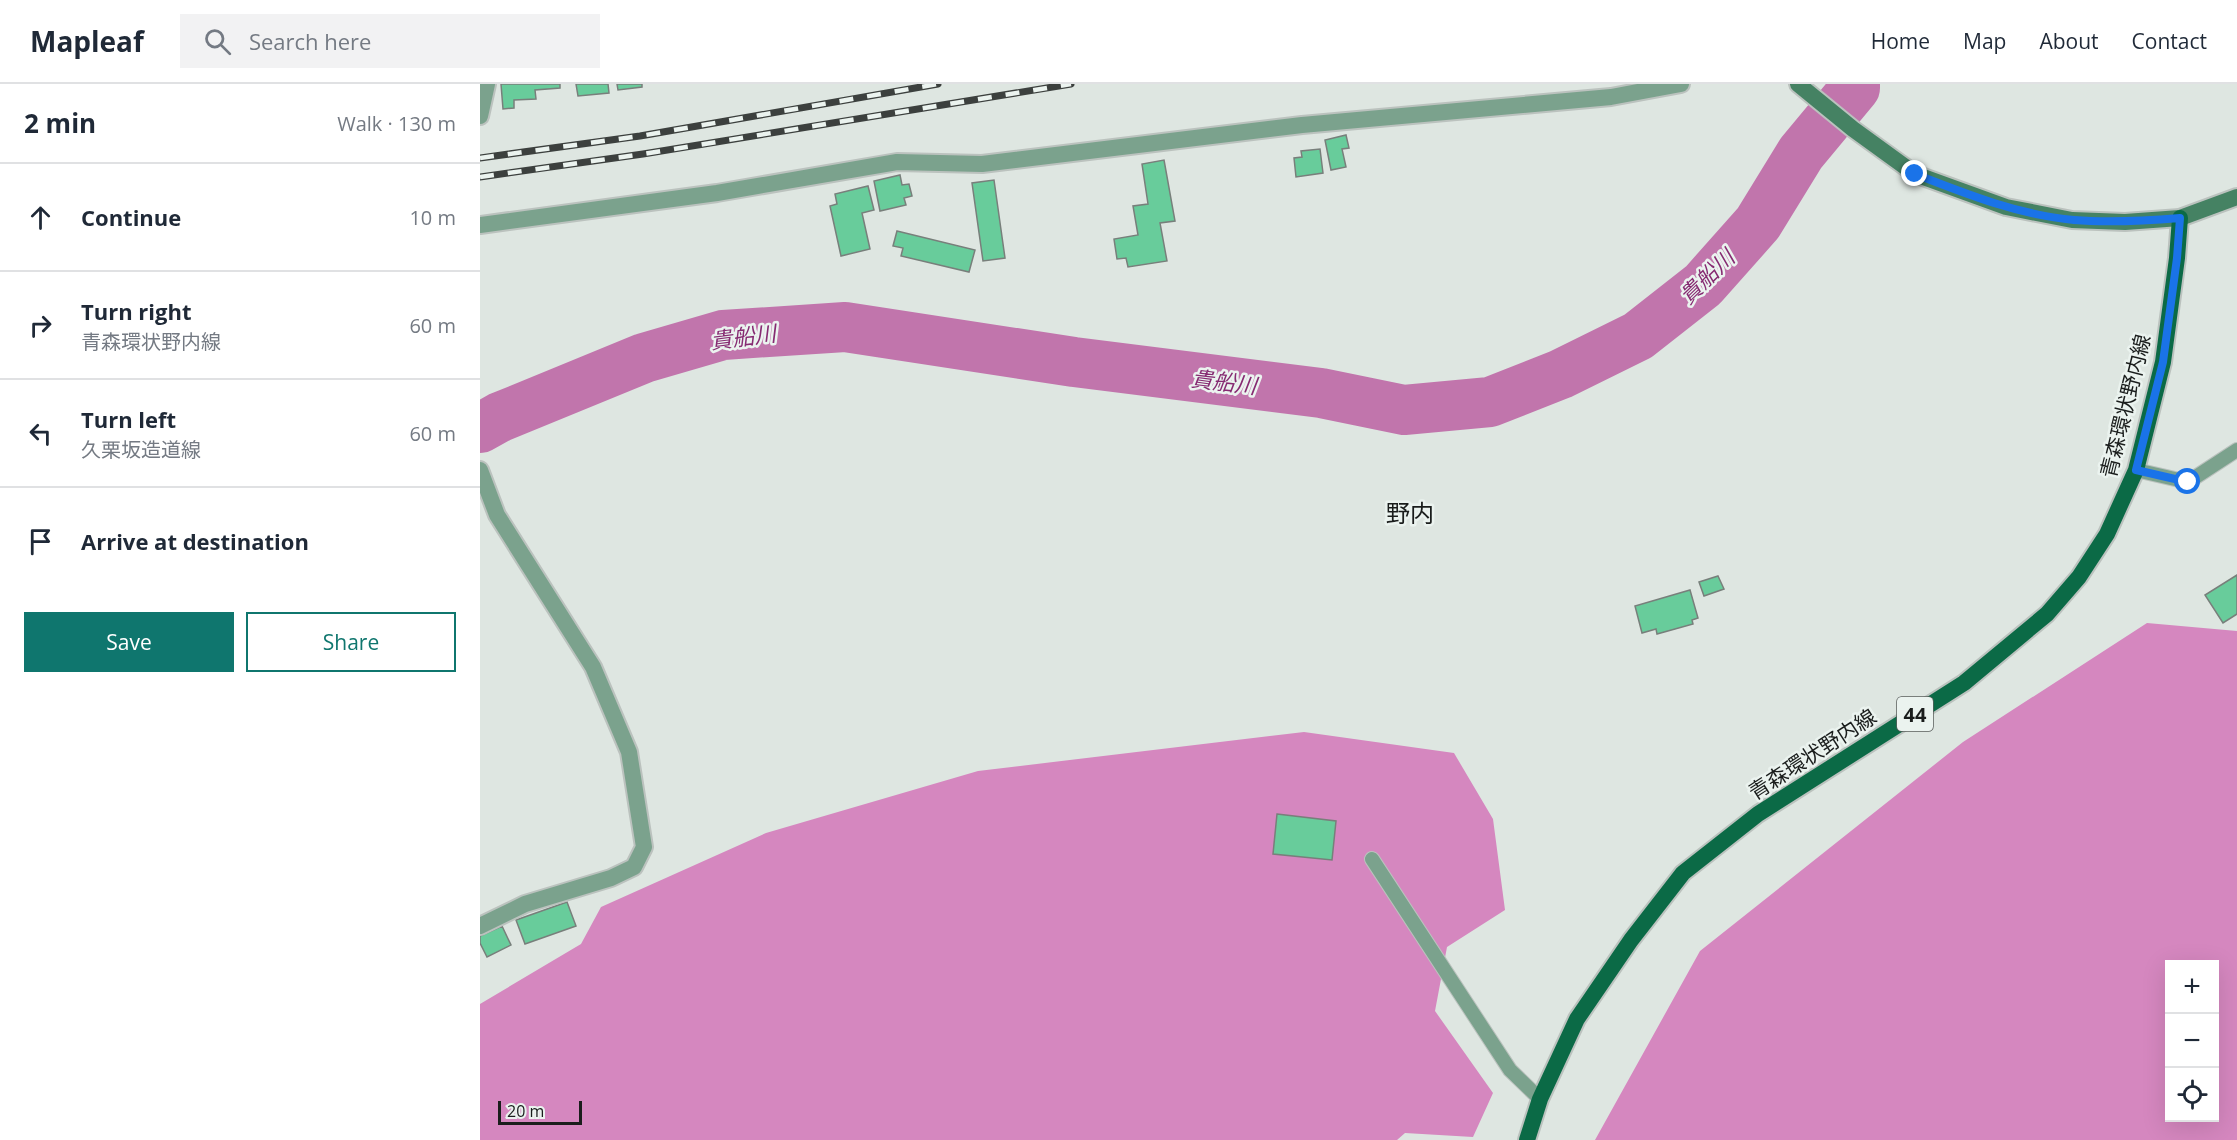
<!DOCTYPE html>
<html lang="en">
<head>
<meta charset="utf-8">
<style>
	:root { --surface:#fff; --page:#f2f2f3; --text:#1f2937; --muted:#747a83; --line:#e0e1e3; --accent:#0f766e }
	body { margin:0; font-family:"Open Sans","Noto Sans JP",sans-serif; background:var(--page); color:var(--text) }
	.controls { position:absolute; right:18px; bottom:18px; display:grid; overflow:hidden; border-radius:0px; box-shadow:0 6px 24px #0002 }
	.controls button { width:54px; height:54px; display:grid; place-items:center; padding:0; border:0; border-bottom:2px solid var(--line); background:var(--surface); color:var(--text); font:30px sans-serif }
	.scale { position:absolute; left:18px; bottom:15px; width:84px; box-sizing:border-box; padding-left:6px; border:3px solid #1a1d1c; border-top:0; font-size:16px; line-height:21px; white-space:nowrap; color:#1a1d1c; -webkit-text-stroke:4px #ebf3ef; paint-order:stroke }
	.stop { position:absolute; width:18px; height:18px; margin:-14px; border:4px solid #1a73e8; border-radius:50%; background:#fff }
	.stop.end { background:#1a73e8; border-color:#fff; box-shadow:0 2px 6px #0008 }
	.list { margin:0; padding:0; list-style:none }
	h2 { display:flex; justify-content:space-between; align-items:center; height:78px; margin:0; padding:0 24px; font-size:26px }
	h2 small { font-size:20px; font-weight:400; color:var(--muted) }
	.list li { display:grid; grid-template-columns:39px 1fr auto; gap:18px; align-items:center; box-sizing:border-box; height:108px; padding:0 24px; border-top:2px solid var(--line) }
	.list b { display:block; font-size:22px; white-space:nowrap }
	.list p { margin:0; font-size:20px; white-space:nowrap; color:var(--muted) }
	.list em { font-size:20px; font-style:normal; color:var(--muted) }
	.actions { display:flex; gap:12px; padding:18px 24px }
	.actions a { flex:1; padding:14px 0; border:2px solid var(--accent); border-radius:0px; text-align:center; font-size:21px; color:var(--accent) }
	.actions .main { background:var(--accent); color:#fff }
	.icon { flex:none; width:33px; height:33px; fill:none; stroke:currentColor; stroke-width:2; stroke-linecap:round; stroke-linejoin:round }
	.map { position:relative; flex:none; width:1757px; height:1056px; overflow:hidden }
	header { display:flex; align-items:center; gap:36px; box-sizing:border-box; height:84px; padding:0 30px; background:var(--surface); border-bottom:2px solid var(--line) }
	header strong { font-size:28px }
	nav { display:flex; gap:33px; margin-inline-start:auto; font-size:21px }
	.search { width:420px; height:54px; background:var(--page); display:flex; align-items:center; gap:15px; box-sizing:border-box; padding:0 21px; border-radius:0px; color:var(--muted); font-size:22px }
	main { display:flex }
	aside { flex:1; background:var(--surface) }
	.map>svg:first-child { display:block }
	.forest { fill:#d587bf; fill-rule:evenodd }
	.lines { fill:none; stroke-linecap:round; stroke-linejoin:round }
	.river { stroke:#c175ac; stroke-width:50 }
	.building { fill:#68cc9b; stroke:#787f7b; stroke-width:1.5 }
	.service-casing { stroke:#bbc2be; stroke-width:16 }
	.minor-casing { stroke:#bbc2be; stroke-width:20 }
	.secondary-casing { stroke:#bbc2be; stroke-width:20 }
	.primary-casing { stroke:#bbc2be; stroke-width:20 }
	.service { stroke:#7ba28d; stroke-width:14 }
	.minor { stroke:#7ba28d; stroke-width:16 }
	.secondary { stroke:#458263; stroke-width:16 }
	.primary { stroke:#0b6a46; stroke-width:16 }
	.rail-casing { stroke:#3c403e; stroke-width:7 }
	.rail { stroke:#ebf3ef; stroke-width:4.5; stroke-dasharray:14; stroke-linecap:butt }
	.route { stroke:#1a73e8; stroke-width:8 }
	.labels { text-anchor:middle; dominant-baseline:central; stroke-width:5; stroke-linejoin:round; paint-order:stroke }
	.shield { fill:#ebf3ef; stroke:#595d5b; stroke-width:1.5 }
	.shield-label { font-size:20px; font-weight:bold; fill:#1a1d1c }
	.street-label { font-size:21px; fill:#1a1d1c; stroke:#ebf3ef }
	.water-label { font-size:22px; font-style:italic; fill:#862b72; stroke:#ebf3ef }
	.quarter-label { font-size:24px; fill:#1a1d1c; stroke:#ebf3ef }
</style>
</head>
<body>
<header>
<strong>Mapleaf</strong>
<div class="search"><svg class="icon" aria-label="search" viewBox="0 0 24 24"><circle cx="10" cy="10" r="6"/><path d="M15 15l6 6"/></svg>Search here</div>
<nav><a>Home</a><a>Map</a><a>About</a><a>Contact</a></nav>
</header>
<main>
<aside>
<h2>2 min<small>Walk · 130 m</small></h2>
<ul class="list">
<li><svg class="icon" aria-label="ahead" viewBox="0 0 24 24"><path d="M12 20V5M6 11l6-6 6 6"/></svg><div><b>Continue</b></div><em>10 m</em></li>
<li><svg class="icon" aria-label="right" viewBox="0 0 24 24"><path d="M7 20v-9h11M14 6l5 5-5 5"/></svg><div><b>Turn right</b><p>青森環状野内線</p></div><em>60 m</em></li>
<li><svg class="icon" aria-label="left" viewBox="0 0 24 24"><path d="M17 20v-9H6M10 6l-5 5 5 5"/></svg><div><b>Turn left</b><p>久栗坂造道線</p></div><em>60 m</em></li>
<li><svg class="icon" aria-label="arrive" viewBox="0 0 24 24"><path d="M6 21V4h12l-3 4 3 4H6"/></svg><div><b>Arrive at destination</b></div></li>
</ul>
<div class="actions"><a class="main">Save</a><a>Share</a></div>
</aside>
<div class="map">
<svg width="1757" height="1056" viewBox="0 0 1757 1056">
	<rect width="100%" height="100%" fill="#dee6e1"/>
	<path class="forest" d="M 1667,539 L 1757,547 L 1757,1056 L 1115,1056 L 1220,867 L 1483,658 ZM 1734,880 L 1734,1034 L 1690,1034 L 1690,880 Z
		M 824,648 L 974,669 L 1013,735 L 1025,826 L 967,863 L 955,927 L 1013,1009 L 993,1053 L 925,1049 L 917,1056 L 0,1056 L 0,920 L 101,860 L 121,823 L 286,749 L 498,687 Z"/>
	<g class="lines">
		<path class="river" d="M 0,344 L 20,333 L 164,274 L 243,251 L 365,243 L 594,278 L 841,309 L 924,326 L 1010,318 L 1081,290 L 1158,252 L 1223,201 L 1278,139 L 1321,69 L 1375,4 L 1375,0"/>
	</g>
	<path class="building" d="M 21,0 L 80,0 L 80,4 L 55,6 L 56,15 L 34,16 L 34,24 L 23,25 Z
		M 96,0 L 128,0 L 129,9 L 98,12 Z
		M 137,0 L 162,0 L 162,3 L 138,6 Z
		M 866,51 L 869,64 L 862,65 L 866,83 L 851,86 L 845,56 Z
		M 840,65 L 843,89 L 816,93 L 814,74 L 822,73 L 821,67 Z
		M 684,76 L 695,137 L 680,139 L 687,177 L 648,183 L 646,174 L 637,175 L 634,155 L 658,151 L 653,122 L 668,120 L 662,80 Z
		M 420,91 L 422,101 L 429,100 L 432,112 L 424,114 L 426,121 L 400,127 L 394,97 Z
		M 514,96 L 525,174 L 503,177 L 492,99 Z
		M 388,102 L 394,126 L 382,129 L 390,165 L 361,172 L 350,122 L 357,120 L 355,110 Z
		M 417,147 L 495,166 L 489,188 L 421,172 L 423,164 L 413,162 Z
		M 1757,491 L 1757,530 L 1743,539 L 1725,511 Z
		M 1238,492 L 1244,505 L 1224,512 L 1219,498 Z
		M 1210,506 L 1218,534 L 1212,536 L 1213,540 L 1177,550 L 1176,545 L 1162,549 L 1155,522 Z
		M 797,730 L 856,737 L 852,776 L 793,770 Z
		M 87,818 L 96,842 L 45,860 L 36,836 Z
		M 22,842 L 31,861 L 7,873 L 0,859 L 0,852 Z"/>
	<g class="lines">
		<defs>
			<path id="service" d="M 1656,386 L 1708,398 L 1757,366
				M 892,775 L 1030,986 L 1060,1015"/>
			<path id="minor" d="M 0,32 L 7,0
				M 0,141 L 237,109 L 417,78 L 502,80 L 822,41 L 1131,13 L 1201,0
				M 0,386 L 17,431 L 113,583 L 149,668 L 164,763 L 154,783 L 131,794 L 45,820 L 0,842"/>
			<path id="secondary" d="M 1318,0 L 1373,45 L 1435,90 L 1526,123 L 1592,136 L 1645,138 L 1700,134 L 1757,113"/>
			<path id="primary" d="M 1047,1056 L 1060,1015 L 1097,935 L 1151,856 L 1203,789 L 1278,730 L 1484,599 L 1567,530 L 1599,493 L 1627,450 L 1656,386 L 1683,278 L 1697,174 L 1700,134"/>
		</defs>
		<use href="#service" class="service-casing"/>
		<use href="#minor" class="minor-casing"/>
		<use href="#secondary" class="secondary-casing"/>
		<use href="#primary" class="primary-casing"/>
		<use href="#service" class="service"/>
		<use href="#minor" class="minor"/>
		<use href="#secondary" class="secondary"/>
		<use href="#primary" class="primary"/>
		<defs>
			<path id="rail" d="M 0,74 L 160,52 L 458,0
				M 0,93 L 163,70 L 591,0"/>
		</defs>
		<use href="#rail" class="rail-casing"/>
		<use href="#rail" class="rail"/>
	</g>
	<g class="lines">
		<path class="route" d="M 1435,90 C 1486,110 1539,131 1594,136 C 1629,139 1664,137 1700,134 L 1697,174 L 1683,278 L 1656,386 L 1708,398"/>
	</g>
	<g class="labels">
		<rect class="shield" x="1417" y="613" width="36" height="34" rx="4.5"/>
		<g class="shield-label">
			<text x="1435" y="630">44</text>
		</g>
		<g class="street-label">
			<text transform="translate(1645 322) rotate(-76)">青森環状野内線</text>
			<text transform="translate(1332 670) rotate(-33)">青森環状野内線</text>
		</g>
		<g class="water-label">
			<text transform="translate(1226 192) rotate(-44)">貴船川</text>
			<text transform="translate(263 252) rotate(-7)">貴船川</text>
			<text transform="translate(744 297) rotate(7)">貴船川</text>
		</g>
		<g class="quarter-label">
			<text x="930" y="428">野内</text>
		</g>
	</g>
</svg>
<div class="controls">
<button>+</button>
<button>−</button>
<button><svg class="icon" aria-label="locate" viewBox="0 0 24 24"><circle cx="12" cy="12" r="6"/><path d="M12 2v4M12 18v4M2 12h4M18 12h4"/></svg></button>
</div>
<div class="scale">20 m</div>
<div class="stop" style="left:1708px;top:398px"></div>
<div class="stop end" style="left:1435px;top:90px"></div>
</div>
</main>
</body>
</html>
